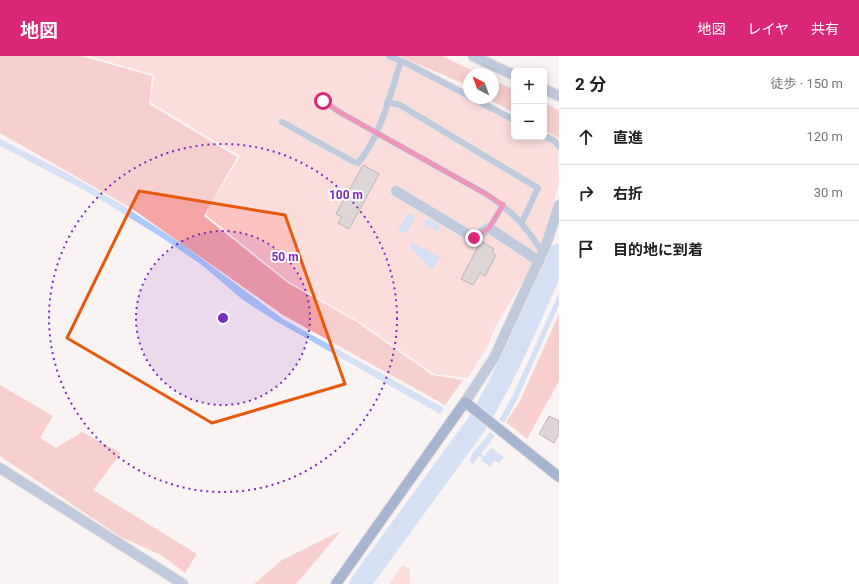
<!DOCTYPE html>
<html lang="ja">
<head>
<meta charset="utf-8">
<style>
	:root { --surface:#fff; --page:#f6f6f6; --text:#202124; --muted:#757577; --line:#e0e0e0; --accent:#db2777 }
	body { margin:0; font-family:Roboto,"Noto Sans JP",sans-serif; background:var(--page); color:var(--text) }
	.controls { position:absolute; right:12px; top:12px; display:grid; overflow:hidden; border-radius:6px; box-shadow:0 2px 10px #0003 }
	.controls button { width:36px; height:36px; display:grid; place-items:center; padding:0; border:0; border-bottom:1px solid var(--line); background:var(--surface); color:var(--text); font:20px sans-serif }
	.compass { position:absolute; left:463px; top:12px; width:36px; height:36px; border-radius:50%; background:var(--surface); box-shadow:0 2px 10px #0003; rotate:319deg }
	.stop { position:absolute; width:12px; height:12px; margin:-9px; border:3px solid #db2777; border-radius:50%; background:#fff }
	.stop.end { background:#db2777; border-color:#fff; box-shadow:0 1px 4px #0008 }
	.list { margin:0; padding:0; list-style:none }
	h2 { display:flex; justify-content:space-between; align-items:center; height:52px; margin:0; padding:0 16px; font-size:17px }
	h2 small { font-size:13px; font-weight:400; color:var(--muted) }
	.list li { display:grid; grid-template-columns:26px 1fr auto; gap:12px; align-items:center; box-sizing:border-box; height:56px; padding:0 16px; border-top:1px solid var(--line) }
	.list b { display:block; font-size:15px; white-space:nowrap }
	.list em { font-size:13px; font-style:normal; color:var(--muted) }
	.icon { flex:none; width:22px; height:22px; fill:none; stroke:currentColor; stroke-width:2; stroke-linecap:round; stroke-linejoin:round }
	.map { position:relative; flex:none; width:559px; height:528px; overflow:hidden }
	header { display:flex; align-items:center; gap:24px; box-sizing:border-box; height:56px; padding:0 20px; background:var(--accent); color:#fff }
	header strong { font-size:19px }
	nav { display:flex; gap:22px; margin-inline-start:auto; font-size:14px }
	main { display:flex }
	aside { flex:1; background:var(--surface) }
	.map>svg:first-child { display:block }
	.green { fill:#fdc3c1 }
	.forest { fill:#f4a4a2 }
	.water { fill:#aacaf9 }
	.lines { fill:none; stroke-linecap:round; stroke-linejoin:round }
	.river { stroke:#aacaf9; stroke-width:21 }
	.building { fill:#beb7b7; stroke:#746e6d }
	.lane-casing { stroke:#d5cfcf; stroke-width:8 }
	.street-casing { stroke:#d5cfcf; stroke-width:12 }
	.secondary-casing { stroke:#d5cfcf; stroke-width:12 }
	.lane { stroke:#7d99c3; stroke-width:6 }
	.street { stroke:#7d99c3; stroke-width:10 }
	.secondary { stroke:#446ca8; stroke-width:10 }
	.route { stroke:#db2777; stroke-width:5 }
	.marked { fill:none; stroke:#e8590c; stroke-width:3; stroke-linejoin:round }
	.ring { fill:none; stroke:#7b2cbf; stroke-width:2; stroke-dasharray:2 4 }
	.centre { fill:#7b2cbf; stroke:#fff; stroke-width:2 }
	.ring-label { font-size:12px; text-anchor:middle; font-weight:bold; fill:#7b2cbf; stroke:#fff; stroke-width:4; stroke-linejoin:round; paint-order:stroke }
</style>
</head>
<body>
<header>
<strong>地図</strong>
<nav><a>地図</a><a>レイヤ</a><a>共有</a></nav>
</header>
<main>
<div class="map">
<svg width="559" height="528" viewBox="0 0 559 528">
	<rect width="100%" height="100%" fill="#faf3f3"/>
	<path class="green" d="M 89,0 L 394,0 L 514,61 L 514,81 L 544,81 L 544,77 L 558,84 L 559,128 L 542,184 L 533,208 L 496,270 L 487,291 L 468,322 L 434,318 L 358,265 L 289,226 L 206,159 L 209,151 L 240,100 L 150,46 L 154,19 Z
		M 402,509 L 410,513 L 410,528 L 389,528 Z"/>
	<path class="forest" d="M 0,0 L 81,0 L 152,20 L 149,48 L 237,101 L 204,160 L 288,227 L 357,266 L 432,319 L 463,324 L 445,349 L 283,259 L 131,152 L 0,77 Z
		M 399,0 L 442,0 L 480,18 L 469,18 L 469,31 L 460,26 Z
		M 493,24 L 514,34 L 514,57 L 488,42 L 493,42 Z
		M 544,47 L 559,54 L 559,82 L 544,74 Z
		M 559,258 L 559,325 L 527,383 L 506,366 L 519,347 Z
		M 0,329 L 53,360 L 40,382 L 56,392 L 82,376 L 121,397 L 93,434 L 197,498 L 185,517 L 161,499 L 121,481 L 0,400 Z
		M 341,475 L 296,528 L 254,528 L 282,504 Z"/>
	<path class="water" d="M 0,83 L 63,115 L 119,147 L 182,188 L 283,263 L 444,352 L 440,358 L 274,264 L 243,244 L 203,210 L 161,181 L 86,135 L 0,90 Z
		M 411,157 L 416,162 L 407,176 L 402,177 L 400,175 L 399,172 L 408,158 Z
		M 428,163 L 438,168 L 440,173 L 438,175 L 434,175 L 432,171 L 426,171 L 424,165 Z
		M 413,187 L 440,201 L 432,214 L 409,190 Z
		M 559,237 L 559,249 L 517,344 L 504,367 L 499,364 L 512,341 Z
		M 490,376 L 495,380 L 481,398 L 484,400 L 491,392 L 504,401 L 499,407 L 494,405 L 490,411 L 481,404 L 482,402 L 479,400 L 473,408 L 470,406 L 472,398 Z"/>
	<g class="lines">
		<path class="river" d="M 360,528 L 476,369 C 509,315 533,256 559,198"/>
	</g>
	<path class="building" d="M 363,109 L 379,118 L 349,173 L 338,167 L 342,161 L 336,158 Z
		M 481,185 L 494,193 L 492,197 L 496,199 L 485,220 L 480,217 L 473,229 L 461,223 Z
		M 549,360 L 559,365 L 559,378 L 554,387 L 539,378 Z"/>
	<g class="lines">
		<defs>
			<path id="lane" d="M 389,0 L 406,7 L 469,40
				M 472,42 L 514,64
				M 323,45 L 341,57 L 486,138 C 513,156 525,169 543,197
				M 387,46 L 400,49 L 538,132 L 522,166
				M 282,66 L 352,105 L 358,107 C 381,80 390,38 401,5
				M 544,80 L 553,84 L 559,90
				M 489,172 L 503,149"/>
			<path id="street" d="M 473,0 L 514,19
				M 544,33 L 559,40
				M 396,135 L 474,182 L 489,172 L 539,205
				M 465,346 L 494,302 L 546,189 L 559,149
				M 0,412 L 183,528"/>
			<path id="secondary" d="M 336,528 L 465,346 L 559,421"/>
		</defs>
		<use href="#lane" class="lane-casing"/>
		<use href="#street" class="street-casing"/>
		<use href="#secondary" class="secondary-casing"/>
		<use href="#lane" class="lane"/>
		<use href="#street" class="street"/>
		<use href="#secondary" class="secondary"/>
	</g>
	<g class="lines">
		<path class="route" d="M 323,45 L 341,57 L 486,138 L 503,149 L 489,172 L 474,182"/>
	</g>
	<path d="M0 0H559V528H0ZM 139,135 L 285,159 L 345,328 L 212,367 L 67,282 Z" fill="#faf3f3" fill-opacity=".55" fill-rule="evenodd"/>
	<path class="marked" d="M 139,135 L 285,159 L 345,328 L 212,367 L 67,282 Z"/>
	<circle cx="223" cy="262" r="87" fill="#7b2cbf" fill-opacity=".12"/>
	<g class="ring">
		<circle cx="223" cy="262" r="87"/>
		<circle cx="223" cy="262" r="174"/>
	</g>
	<circle cx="223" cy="262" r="6" class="centre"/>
	<g class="ring-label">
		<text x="346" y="143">100 m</text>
		<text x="285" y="205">50 m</text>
	</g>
</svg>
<div class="controls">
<button>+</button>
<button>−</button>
</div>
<svg class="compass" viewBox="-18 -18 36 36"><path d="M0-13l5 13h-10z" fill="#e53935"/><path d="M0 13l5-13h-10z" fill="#757577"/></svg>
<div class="stop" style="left:323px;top:45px"></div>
<div class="stop end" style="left:474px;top:182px"></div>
</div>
<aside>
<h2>2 分<small>徒歩 · 150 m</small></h2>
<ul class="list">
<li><svg class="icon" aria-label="ahead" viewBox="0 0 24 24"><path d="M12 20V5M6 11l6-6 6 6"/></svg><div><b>直進</b></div><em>120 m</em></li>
<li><svg class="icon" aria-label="right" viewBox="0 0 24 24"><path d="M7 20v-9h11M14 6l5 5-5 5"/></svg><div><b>右折</b></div><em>30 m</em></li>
<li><svg class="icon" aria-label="arrive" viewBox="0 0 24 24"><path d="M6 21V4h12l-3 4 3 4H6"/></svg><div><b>目的地に到着</b></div></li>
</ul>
</aside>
</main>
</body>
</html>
